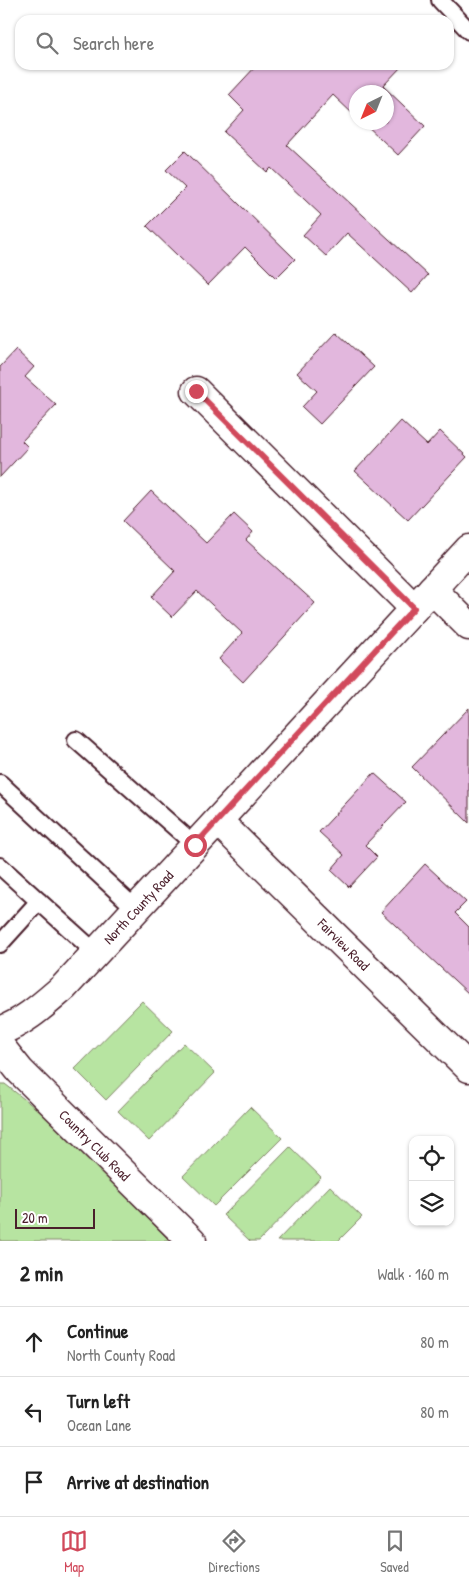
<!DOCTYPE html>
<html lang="en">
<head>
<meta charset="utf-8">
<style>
	:root { --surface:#fff; --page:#f2f2f2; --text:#222; --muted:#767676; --line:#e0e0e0; --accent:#d1495b }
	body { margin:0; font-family:"Patrick Hand",sans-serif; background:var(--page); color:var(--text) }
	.controls { position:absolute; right:15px; bottom:15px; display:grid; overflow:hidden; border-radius:10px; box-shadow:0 1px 4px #0004 }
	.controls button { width:45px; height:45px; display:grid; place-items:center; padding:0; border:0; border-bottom:1px solid var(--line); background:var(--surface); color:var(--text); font:25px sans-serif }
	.compass { position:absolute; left:349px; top:85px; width:45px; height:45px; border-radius:50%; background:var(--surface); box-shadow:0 1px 4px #0004; rotate:223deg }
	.scale { position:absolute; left:15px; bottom:12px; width:80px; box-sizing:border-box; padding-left:5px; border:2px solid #4a1f2b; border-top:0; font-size:14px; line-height:18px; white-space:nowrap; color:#4a1f2b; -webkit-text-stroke:4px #fff; paint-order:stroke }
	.stop { position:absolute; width:15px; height:15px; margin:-11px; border:4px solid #d1495b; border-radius:50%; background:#fff }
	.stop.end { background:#d1495b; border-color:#fff; box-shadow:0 1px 5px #0008 }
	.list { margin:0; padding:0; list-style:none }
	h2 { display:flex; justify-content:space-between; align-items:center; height:65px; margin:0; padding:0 20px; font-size:21px }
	h2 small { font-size:16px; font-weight:400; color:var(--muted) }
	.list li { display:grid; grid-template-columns:32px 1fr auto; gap:15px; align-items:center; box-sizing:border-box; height:70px; padding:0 20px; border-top:1px solid var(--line) }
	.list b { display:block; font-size:19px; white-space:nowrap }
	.list p { margin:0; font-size:16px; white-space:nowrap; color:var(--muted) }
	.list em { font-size:16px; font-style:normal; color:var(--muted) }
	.icon { flex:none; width:28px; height:28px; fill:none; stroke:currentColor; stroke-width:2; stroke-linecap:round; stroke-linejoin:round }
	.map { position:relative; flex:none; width:469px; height:1241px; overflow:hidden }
	.search { position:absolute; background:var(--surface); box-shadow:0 1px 4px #0004; left:15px; right:15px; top:15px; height:55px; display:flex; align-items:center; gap:12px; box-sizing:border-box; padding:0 18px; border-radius:15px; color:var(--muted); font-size:19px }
	.sheet { height:275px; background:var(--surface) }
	nav { display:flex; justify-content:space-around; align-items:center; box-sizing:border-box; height:70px; border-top:1px solid var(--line); background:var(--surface); font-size:14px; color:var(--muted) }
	nav a { display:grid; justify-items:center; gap:2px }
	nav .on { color:var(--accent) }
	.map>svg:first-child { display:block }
	.green { fill:#b7e4a1; stroke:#808266 }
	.building { fill:#e2b7dd; stroke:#4a1f2b }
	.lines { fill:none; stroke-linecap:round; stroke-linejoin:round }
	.service-casing { stroke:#4a1f2b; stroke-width:20 }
	.minor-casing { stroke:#4a1f2b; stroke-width:31 }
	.tertiary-casing { stroke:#4a1f2b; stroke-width:31 }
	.service { stroke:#fff; stroke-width:16 }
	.minor { stroke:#fff; stroke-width:28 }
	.tertiary { stroke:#fff; stroke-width:28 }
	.route { stroke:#d1495b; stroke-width:6 }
	.labels { text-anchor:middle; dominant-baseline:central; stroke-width:4; stroke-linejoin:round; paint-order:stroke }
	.street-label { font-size:14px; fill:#4a1f2b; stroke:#fff }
</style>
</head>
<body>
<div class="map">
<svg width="469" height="1241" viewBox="0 0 469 1241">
	<rect width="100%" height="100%" fill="#fff"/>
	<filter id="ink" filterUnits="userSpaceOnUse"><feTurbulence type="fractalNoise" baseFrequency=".02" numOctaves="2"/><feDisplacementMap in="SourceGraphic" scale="10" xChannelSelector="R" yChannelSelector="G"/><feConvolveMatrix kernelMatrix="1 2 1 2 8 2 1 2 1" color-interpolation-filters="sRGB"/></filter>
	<g filter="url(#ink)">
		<path class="green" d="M 142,1001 L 173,1031 L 106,1100 L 75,1069 Z
			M 184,1043 L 215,1073 L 149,1141 L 118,1111 Z
			M 0,1084 L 5,1084 L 57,1125 L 170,1241 L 0,1241 Z
			M 250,1107 L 282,1138 L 214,1206 L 183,1176 Z
			M 290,1147 L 321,1177 L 259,1241 L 250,1241 L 223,1215 Z
			M 330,1186 L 362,1217 L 338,1241 L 277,1241 Z"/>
		<path class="building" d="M 257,65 L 403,65 L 383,86 L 425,126 L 398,155 L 363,122 L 386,122 L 386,92 L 356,92 L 356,117 L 333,95 L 287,145 L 428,275 L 412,293 L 347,233 L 326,256 L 303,235 L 321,215 L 271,168 L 267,172 L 224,132 L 244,110 L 229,95 Z
			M 185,151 L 295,259 L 276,278 L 245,247 L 208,285 L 147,226 L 185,188 L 166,170 Z
			M 336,332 L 374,367 L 320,424 L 302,407 L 317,391 L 297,373 Z
			M 16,350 L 34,367 L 25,377 L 56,405 L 22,441 L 28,447 L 0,477 L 0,367 Z
			M 401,421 L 427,445 L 440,431 L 467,457 L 408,520 L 355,471 Z
			M 151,491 L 206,543 L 234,514 L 253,532 L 246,540 L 315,603 L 243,682 L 219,659 L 242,633 L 197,591 L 172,617 L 151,597 L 175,571 L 123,521 Z
			M 469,708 L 469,823 L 412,767 Z
			M 374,773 L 406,802 L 365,845 L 377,857 L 349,887 L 331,870 L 344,855 L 319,832 Z
			M 425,864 L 466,902 L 455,913 L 469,927 L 469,994 L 381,912 Z"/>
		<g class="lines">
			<defs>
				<path id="service" d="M 440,0 L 469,31
					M 76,740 L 195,845
					M 0,783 L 136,909
					M 0,866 L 96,953
					M 0,944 L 39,901"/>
				<path id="minor" d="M 196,391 L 414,608
					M 432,589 L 469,626
					M 218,821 L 469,1068
					M 0,1046 L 20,1071 L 192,1241"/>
				<path id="tertiary" d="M 0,1031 C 25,1022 44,1004 64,987 L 469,549"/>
			</defs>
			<use href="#service" class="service-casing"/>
			<use href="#minor" class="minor-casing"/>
			<use href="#tertiary" class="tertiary-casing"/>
			<use href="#service" class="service"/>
			<use href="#minor" class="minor"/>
			<use href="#tertiary" class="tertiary"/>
		</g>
	</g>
	<g class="lines" filter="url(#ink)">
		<path class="route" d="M 195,845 L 414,608 L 196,391"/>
	</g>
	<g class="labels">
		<g class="street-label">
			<text transform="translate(138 907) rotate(-47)">North County Road</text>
			<text transform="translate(344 944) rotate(45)">Fairview Road</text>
			<text transform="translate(95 1145) rotate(45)">Country Club Road</text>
		</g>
	</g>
</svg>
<div class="controls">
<button><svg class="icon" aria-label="locate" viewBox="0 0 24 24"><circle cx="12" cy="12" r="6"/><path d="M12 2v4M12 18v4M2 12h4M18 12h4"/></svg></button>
<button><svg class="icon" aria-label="layers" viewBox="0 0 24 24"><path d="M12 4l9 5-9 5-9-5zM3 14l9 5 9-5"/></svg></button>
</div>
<svg class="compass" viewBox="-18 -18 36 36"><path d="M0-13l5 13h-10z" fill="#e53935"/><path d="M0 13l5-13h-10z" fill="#767676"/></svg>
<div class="scale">20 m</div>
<div class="stop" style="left:195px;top:845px"></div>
<div class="stop end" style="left:196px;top:391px"></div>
<div class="search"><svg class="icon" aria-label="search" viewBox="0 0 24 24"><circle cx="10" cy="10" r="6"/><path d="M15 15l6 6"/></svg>Search here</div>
</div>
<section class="sheet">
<h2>2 min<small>Walk · 160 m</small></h2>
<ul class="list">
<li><svg class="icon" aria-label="ahead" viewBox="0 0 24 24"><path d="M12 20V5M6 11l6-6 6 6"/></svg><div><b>Continue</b><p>North County Road</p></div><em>80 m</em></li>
<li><svg class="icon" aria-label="left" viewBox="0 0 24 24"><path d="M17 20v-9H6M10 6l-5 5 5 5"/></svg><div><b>Turn left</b><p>Ocean Lane</p></div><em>80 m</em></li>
<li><svg class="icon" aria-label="arrive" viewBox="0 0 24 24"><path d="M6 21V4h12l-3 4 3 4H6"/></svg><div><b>Arrive at destination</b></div></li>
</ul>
</section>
<nav>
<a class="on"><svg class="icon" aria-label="map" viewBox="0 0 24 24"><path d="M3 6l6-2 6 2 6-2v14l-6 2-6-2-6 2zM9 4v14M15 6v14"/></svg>Map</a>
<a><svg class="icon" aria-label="directions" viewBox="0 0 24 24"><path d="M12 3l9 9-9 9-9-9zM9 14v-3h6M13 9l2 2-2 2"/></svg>Directions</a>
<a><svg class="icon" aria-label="saved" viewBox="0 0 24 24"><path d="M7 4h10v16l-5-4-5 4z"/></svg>Saved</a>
</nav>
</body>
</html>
